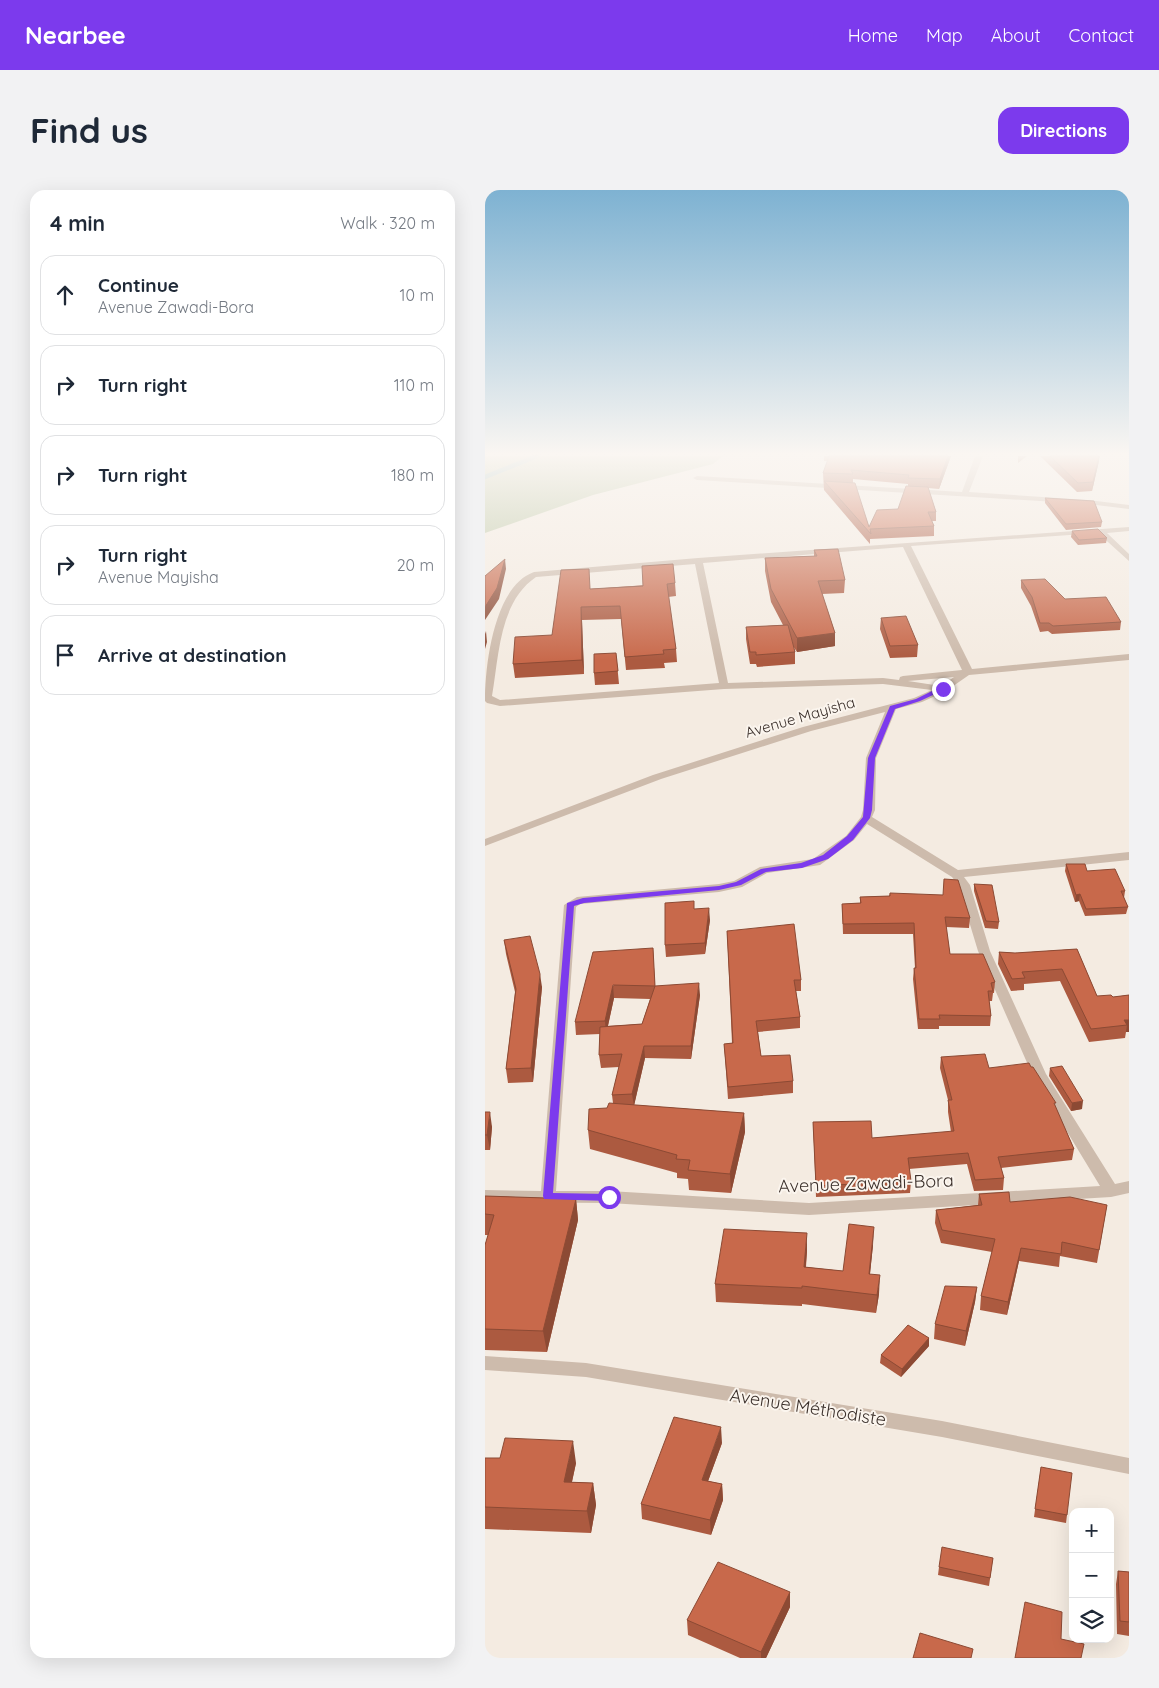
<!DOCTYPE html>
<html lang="en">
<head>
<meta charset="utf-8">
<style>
	:root { --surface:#fff; --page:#f2f2f3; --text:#1f2937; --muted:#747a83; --line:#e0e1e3; --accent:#7c3aed }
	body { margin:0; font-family:Quicksand,sans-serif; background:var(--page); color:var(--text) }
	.controls { position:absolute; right:15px; bottom:15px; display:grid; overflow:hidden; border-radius:10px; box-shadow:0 5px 20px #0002 }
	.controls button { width:45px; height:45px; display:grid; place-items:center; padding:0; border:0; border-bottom:1px solid var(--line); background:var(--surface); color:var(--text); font:25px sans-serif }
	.stop { position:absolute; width:15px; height:15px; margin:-11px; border:4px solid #7c3aed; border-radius:50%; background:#fff }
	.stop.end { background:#7c3aed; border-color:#fff; box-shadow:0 1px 5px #0008 }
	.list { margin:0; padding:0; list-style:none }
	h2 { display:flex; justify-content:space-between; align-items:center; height:65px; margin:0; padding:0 20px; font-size:21px }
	h2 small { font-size:16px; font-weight:400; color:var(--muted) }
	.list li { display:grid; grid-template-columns:32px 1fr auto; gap:15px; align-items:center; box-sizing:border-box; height:80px; margin:0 10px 10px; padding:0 10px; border:1px solid var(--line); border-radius:15px }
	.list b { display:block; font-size:19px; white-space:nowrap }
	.list p { margin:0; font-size:16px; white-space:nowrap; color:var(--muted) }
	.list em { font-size:16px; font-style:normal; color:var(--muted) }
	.icon { flex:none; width:28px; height:28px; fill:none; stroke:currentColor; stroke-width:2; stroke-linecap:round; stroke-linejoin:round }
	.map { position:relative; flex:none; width:644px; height:1468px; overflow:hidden; border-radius:15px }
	header { display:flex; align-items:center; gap:30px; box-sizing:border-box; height:70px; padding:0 25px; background:var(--accent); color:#fff }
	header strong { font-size:24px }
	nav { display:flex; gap:28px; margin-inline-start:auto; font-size:18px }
	.intro { display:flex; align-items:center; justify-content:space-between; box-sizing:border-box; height:120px; padding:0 30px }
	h1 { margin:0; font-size:35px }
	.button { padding:12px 22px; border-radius:15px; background:var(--accent); color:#fff; font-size:18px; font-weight:700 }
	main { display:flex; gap:30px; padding:0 30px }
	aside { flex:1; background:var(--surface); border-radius:15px; box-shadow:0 5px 20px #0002 }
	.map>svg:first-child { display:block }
	.green { fill:#b8c4a0 }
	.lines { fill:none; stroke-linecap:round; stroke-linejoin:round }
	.stream { stroke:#7fb0b2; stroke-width:4.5 }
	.minor { fill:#cdbbac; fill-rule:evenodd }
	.wall { fill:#ac5a40; fill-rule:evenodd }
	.shaded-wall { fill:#8c4a34 }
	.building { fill:#c8694b; stroke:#8c4a34 }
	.route { fill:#7c3aed }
	.labels { text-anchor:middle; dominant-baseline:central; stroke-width:4; stroke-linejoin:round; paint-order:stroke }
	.street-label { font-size:15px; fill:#3b302b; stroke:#fbf5ee }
	.near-street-label { font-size:18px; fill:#3b302b; stroke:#fbf5ee }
</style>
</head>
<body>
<header>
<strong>Nearbee</strong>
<nav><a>Home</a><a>Map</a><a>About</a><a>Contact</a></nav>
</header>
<div class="intro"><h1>Find us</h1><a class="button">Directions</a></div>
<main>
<aside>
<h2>4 min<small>Walk · 320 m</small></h2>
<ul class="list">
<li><svg class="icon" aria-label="ahead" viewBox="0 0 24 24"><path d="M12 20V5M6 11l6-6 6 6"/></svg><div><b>Continue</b><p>Avenue Zawadi-Bora</p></div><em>10 m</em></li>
<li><svg class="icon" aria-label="right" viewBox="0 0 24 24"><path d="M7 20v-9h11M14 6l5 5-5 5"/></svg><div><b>Turn right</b></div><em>110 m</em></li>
<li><svg class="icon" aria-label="right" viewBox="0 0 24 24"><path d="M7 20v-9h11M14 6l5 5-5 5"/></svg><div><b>Turn right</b></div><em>180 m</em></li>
<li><svg class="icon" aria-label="right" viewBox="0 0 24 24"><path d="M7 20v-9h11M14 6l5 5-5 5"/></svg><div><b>Turn right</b><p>Avenue Mayisha</p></div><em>20 m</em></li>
<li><svg class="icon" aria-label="arrive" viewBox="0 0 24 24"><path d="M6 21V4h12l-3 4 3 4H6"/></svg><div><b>Arrive at destination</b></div></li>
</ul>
</aside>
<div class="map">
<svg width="644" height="1468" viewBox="0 0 644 1468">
	<rect width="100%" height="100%" fill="#f4ebe1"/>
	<path class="green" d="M 0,266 L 238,266 L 228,274 L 108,305 L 0,343 Z"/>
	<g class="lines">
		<path class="stream" d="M 0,287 L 52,266"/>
		<path class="minor" d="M 490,266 L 498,266 L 484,302 L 603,310 L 644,315 L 644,319 L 603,314 L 212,290 L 208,288 L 212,286 L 477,302 Z
			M 644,337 L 644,341 L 622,343 L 644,364 L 644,371 L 613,343 L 426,356 L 487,479 L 644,464 L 644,470 L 484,485 L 461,501 L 437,512 L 411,519 L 391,568 L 390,620 L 387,627 L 473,680 L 644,662 L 644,670 L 479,687 L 485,695 L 505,761 L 561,884 L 630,994 L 644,991 L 644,1003 L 626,1007 L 324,1025 L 124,1013 L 0,1012 L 0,1000 L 56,1001 L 79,715 L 92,707 L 234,694 L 249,691 L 275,677 L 328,669 L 361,646 L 376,627 L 378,620 L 381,568 L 400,522 L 326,541 L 176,589 L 0,656 L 0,649 L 168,585 L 318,537 L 429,508 L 447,500 L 398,494 L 239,499 L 15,516 L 2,513 L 0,511 C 0,475 9,396 49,382 L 213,368 ZM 418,357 L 477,480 L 418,486 L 415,487 L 414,490 L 398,488 L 243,493 L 218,373 ZM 210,374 L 234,493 L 15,510 L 7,506 C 14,466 14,412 51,387 ZM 469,487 L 456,496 L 423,491 ZM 382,634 L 467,687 L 473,695 L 493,761 L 547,884 L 615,996 L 324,1013 L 124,1001 L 71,1001 L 91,717 L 95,714 L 234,702 L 257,697 L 282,683 L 335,675 L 369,650 Z
			M 0,1166 L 101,1173 L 457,1231 L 644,1268 L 644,1284 L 457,1247 L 101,1187 L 0,1180 Z"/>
	</g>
	<path class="wall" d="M 339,266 L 466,266 L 454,299 L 443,298 L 451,322 L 451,331 L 447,331 L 449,336 L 449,346 L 385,349 L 385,354 L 339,300 L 338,283 L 343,271 L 339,271 ZM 368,289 L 423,294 L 423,296 L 413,319 L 384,337 L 368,292 Z
		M 555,266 L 615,266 L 607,301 L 592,302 Z
		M 560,308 L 617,332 L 616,337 L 581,340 L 560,313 Z
		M 587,341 L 622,348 L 621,353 L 593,355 L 586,347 Z
		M 329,360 L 360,390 L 359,403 L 337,404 L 350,443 L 350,456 L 312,462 L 308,456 L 310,462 L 310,474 L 272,477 L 271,474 L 265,474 L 261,449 L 261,437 L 298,435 L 286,412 L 280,381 L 280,368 L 329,366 Z
		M 536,390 L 580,409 L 636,432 L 635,440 L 567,444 L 563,441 L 555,442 L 546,416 L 536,398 Z
		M 190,393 L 191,406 L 183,407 L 191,459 L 192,472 L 179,473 L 180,478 L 141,480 L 136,429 L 97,430 L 99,484 L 30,488 L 28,474 L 67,445 L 105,399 Z
		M 396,428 L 433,455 L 432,467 L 405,468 L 395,439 Z
		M 131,463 L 134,494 L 110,495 L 109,483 Z
		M 581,674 L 602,681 L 640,701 L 639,708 L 643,717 L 641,724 L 600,726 L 594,711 L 590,712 L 580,681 Z
		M 489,694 L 514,732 L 513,739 L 500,738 L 489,701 Z
		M 405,703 L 485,728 L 484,738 L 461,737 L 465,764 L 510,792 L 509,803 L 508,803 L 507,811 L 504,811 L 506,826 L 505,836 L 454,836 L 454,839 L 433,839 L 428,789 L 429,778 L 430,778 L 428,744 L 358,744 L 357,714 L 375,713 L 375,707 L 404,706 Z
		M 225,730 L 220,764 L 181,767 L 180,755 Z
		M 242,741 L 316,790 L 316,801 L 311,801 L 315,827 L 315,838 L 273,842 L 276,866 L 308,891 L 308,903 L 243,909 L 239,854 L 247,853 Z
		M 19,750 L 57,797 L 48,892 L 23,893 L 21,879 L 30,802 L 21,764 Z
		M 168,758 L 170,796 L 215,805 L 206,869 L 160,868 L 149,915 L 259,923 L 260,942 L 246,1003 L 204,1000 L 203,989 L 192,988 L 192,983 L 105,959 L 103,940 L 122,918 L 128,913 L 127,905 L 134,877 L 116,878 L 114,865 L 115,844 L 91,845 L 90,832 ZM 129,808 L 165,809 L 157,834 L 123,836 Z
		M 592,759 L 612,806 L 628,807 L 644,805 L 644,842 L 641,842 L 640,848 L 604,852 L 575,791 L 539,794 L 539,800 L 526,801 L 513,774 L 514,762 L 530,763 Z
		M 456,867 L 504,878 L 546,877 L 570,916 L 589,959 L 587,970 L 516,978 L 519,988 L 518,1000 L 489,1001 L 482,974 L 424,979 L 426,991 L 425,1003 L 331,1007 L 328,932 L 387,948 L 466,942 L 463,922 L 463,910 L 455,878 Z
		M 565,878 L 597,919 L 586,921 L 564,886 Z
		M 0,922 L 7,937 L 5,960 L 0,960 Z
		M 494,1004 L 525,1012 L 622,1015 L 612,1073 L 575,1066 L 574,1077 L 534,1071 L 522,1125 L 495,1120 L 496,1106 L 507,1062 L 456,1053 L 450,1033 L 451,1020 L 493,1015 Z
		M 0,1006 L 91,1009 L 93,1030 L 62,1162 L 0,1160 L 0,1055 L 3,1045 L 0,1045 Z
		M 388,1055 L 385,1084 L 394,1104 L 391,1123 L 317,1114 L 317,1116 L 231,1112 L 230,1094 L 322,1061 L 321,1077 L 358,1081 Z
		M 492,1097 L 490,1112 L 480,1156 L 449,1149 L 450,1134 Z
		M 444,1148 L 444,1156 L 416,1187 L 395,1173 L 396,1165 Z
		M 237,1253 L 223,1291 L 237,1294 L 238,1310 L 226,1345 L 157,1329 L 156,1314 Z
		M 0,1268 L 91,1273 L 87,1292 L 108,1293 L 111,1315 L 106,1343 L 0,1339 Z
		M 556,1277 L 582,1325 L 581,1333 L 549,1327 Z
		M 508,1368 L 504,1396 L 453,1385 L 454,1377 Z
		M 633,1381 L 644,1382 L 644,1446 L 632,1444 L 631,1394 Z
		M 305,1402 L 305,1417 L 281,1468 L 255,1468 L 203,1445 L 202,1430 Z"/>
	<path class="shaded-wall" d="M 463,266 L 466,266 L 454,299 L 455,289 Z
		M 533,266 L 542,266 L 533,273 Z
		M 614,266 L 614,271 L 607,301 L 608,292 Z
		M 20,369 L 21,379 L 14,409 L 0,430 L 0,417 Z
		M 96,417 L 97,430 L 99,484 L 97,470 Z
		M 1,441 L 2,452 L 0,459 L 0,444 Z
		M 350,443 L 350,456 L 312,462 L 312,448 Z
		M 595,704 L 594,711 L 590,712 L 591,705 Z
		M 224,718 L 225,730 L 220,764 L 220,753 Z
		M 55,784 L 57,797 L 48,892 L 46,878 Z
		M 214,793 L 215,805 L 206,869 L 206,856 Z
		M 128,795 L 129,808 L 121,844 L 120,831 Z
		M 639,830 L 644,830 L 644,842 L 641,842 L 642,835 Z
		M 159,856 L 160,868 L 149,916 L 147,904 Z
		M 598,911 L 597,919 L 586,921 L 587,913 Z
		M 5,922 L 7,937 L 5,960 L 2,945 Z
		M 259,923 L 260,942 L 246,1003 L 245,984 Z
		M 91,1009 L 93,1030 L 62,1162 L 58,1141 Z
		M 389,1037 L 388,1055 L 383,1102 L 384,1084 Z
		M 322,1043 L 322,1061 L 319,1095 L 319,1077 Z
		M 536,1058 L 534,1071 L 522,1125 L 523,1112 Z
		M 395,1085 L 394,1104 L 391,1123 L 392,1105 Z
		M 492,1097 L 490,1112 L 480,1156 L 481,1141 Z
		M 444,1148 L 444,1156 L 416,1187 L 417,1179 Z
		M 236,1237 L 237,1253 L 218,1305 L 217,1290 Z
		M 88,1251 L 91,1273 L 82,1314 L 79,1292 Z
		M 108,1293 L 111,1315 L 106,1343 L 102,1321 Z
		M 237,1294 L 238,1310 L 226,1345 L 225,1330 Z
		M 305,1402 L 305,1417 L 281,1468 L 276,1468 L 276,1462 Z"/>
	<path class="building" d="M 344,266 L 463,266 L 455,289 L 423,288 L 424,285 L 366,280 L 368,284 L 338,283 Z
		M 565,266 L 614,266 L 608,292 L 593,293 Z
		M 339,291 L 370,293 L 384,337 L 392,320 L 413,319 L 421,296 L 443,297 L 451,322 L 443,322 L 449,336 L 385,339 L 386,344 Z
		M 560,308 L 609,311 L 617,332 L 581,334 Z
		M 613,339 L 622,348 L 594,350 L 587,341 Z
		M 353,359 L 360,390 L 333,391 L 350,443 L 312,448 L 286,399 L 280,368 L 332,366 L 329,360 Z
		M 20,369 L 12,398 L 0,417 L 0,386 Z
		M 188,374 L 190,393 L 182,394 L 191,459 L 178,460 L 179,464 L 140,467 L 135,416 L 96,417 L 97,470 L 28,474 L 30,447 L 67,445 L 76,380 L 104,379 L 105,399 L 158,396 L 157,376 Z
		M 560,389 L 580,409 L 621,407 L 636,432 L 568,436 L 564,433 L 555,433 L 547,407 L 536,390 Z
		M 421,426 L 433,455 L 405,456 L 396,428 Z
		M 303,435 L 310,462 L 271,465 L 271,462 L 265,462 L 261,437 Z
		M 131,463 L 133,481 L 109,483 L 109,464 Z
		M 581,674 L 600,674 L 602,681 L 630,679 L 640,701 L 636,701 L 643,717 L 601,719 L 595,704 L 591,705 Z
		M 459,689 L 473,690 L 485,728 L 460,727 L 465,764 L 498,764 L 510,792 L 506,793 L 508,801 L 503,801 L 506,826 L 454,825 L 455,829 L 434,829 L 429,778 L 431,778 L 429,733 L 358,734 L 357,714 L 376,713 L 375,707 L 405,706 L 405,703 L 458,705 Z
		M 489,694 L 507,695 L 514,732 L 501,731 Z
		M 209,711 L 209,719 L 224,718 L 220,753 L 180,755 L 180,713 Z
		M 309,734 L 316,790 L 309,790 L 315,827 L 271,831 L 276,866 L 305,865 L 308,891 L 243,897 L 239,854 L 248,853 L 242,741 Z
		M 45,746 L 55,784 L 46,878 L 21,879 L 31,799 L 19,750 Z
		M 168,758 L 170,796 L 214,793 L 206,856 L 159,856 L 147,904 L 127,905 L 137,864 L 114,865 L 115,837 L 157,834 L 170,796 L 128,795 L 120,831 L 90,832 L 108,762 Z
		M 592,759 L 612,806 L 626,805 L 628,807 L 644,805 L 644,830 L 639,830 L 642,835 L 606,839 L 577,779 L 537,782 L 540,788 L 527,789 L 514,762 L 530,763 Z
		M 500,864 L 504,878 L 544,873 L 546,877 L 548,877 L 571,913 L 569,913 L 589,959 L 513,967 L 519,988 L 490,990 L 483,963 L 423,968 L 426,991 L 331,996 L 328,932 L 386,931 L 387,948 L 469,941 L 463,910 L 467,910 L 456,867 Z
		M 577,876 L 598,911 L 587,913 L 565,878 Z
		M 124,913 L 259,923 L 245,984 L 203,980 L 205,970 L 191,969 L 192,965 L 103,940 L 104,919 L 122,918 Z
		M 0,922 L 5,922 L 2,945 L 0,945 Z
		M 524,1002 L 525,1012 L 585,1007 L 622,1015 L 614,1060 L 577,1052 L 576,1064 L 536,1058 L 523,1112 L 496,1106 L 510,1049 L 457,1040 L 451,1020 L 497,1015 L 494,1004 Z
		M 0,1006 L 91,1009 L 58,1141 L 0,1139 L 0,1055 L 9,1025 L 0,1024 Z
		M 364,1034 L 389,1037 L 384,1084 L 395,1085 L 392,1105 L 317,1096 L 317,1098 L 230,1094 L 239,1039 L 322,1043 L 319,1077 L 358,1081 Z
		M 460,1096 L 492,1097 L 481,1141 L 450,1134 Z
		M 423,1135 L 444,1148 L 417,1179 L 396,1165 Z
		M 189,1227 L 236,1237 L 217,1290 L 237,1294 L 225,1330 L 156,1314 Z
		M 20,1248 L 88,1251 L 79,1292 L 108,1293 L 102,1321 L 0,1317 L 0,1268 L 15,1268 Z
		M 556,1277 L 587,1283 L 582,1325 L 550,1319 Z
		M 457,1357 L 508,1368 L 505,1388 L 454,1377 Z
		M 233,1372 L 305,1402 L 276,1462 L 202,1430 Z
		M 633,1381 L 644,1382 L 644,1432 L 635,1431 Z
		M 540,1412 L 577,1422 L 576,1449 L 599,1454 L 596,1468 L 530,1468 Z
		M 435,1443 L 488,1459 L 486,1468 L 428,1468 Z"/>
	<linearGradient id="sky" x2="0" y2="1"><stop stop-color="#7eb2d2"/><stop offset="0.56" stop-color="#faf6f2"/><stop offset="1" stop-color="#faf6f2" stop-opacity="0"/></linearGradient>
	<rect width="644" height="471" fill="url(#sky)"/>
	<path class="route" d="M 455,497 L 461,499 L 435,511 L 410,519 L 390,568 L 387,620 L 385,628 L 368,650 L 343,669 L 317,678 L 281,682 L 256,695 L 234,700 L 99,713 L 89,716 L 68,1003 L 124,1004 L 129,1007 L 124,1011 L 59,1009 L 58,1006 L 82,713 L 98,708 L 234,696 L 251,692 L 276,679 L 316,673 L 338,665 L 362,646 L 378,627 L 383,568 L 405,516 L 431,509 Z"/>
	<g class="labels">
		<g class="street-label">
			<text transform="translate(315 527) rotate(-16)">Avenue Mayisha</text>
		</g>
		<g class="near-street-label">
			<text transform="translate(381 993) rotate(-2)">Avenue Zawadi-Bora</text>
			<text transform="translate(323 1217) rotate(9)">Avenue Méthodiste</text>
		</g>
	</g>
</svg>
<div class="controls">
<button>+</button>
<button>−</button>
<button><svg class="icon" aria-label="layers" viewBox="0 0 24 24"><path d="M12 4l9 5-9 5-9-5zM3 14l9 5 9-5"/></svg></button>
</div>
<div class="stop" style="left:124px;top:1007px"></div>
<div class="stop end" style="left:458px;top:499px"></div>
</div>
</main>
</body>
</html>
